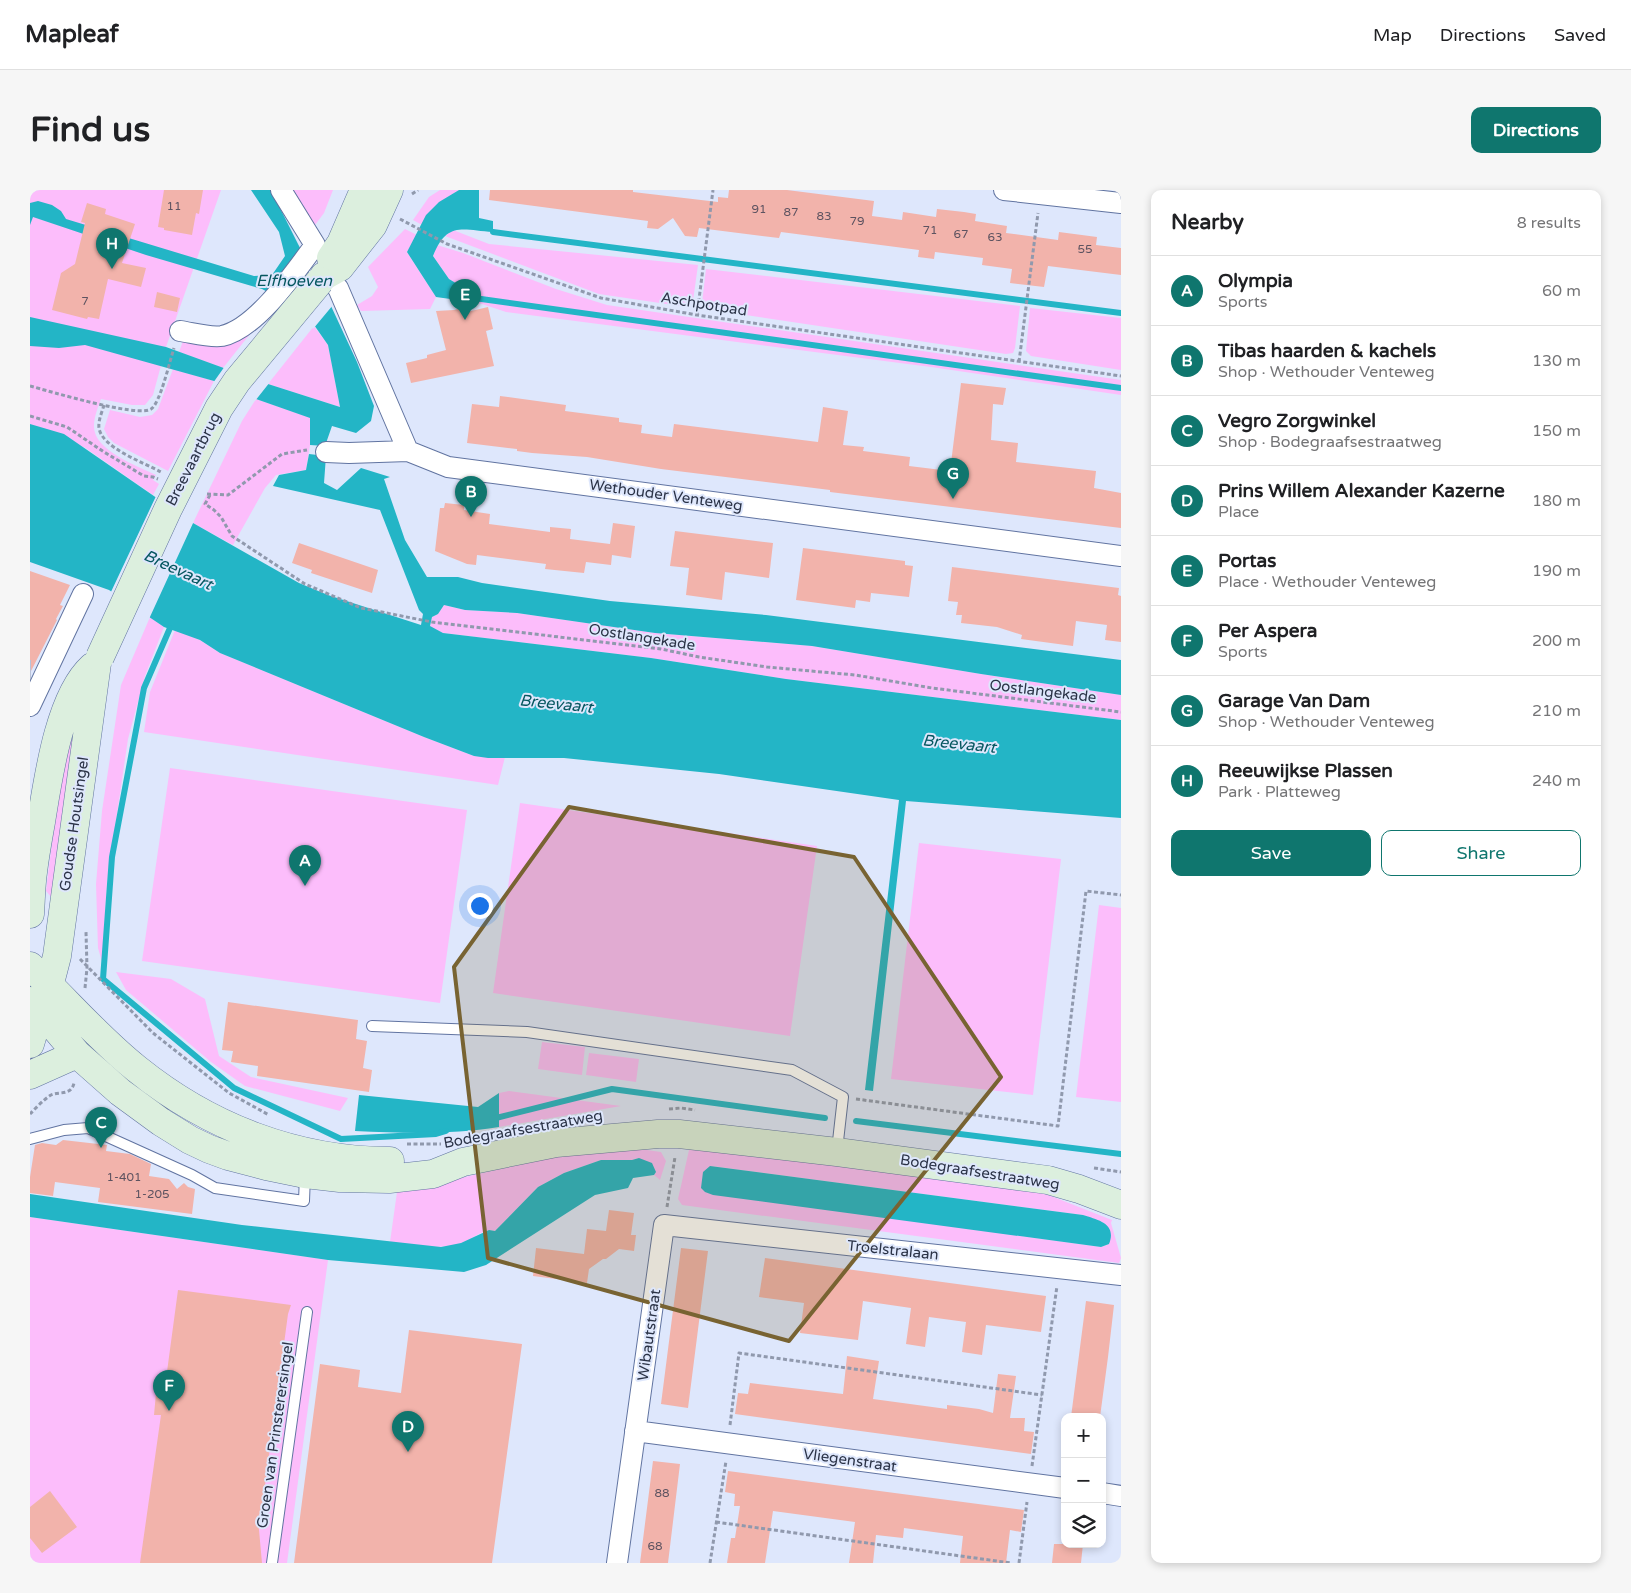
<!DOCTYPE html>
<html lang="en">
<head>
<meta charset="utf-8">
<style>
	:root { --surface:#fff; --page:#f6f6f6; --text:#202124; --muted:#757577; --line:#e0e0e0; --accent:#0f766e }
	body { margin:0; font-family:"Varela Round",sans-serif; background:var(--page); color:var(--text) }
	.controls { position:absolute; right:15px; bottom:15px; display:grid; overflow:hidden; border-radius:10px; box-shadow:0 2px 8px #0003 }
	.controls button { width:45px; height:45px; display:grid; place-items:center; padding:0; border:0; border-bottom:1px solid var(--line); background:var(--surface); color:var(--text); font:25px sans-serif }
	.you { position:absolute; left:449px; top:715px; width:18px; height:18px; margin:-12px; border:4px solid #fff; border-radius:50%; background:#1a73e8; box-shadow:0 0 0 8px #1a73e833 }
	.badge { display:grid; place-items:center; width:32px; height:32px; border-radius:50%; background:var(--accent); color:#fff; font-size:16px; font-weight:700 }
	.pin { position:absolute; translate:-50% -41px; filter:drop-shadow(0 1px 2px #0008) }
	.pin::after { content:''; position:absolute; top:26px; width:18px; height:15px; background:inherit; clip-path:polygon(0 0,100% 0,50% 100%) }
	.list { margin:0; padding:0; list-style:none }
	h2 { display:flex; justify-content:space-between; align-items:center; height:65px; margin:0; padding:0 20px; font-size:21px }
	h2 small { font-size:16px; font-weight:400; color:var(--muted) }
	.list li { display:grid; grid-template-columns:32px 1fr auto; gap:15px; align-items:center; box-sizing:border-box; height:70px; padding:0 20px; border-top:1px solid var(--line) }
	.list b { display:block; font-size:19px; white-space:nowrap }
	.list p { margin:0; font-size:16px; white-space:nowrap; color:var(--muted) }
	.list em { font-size:16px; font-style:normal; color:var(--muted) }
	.actions { display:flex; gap:10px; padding:15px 20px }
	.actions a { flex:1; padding:11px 0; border:1px solid var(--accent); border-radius:10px; text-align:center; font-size:18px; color:var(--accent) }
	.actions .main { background:var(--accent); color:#fff }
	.icon { flex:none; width:28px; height:28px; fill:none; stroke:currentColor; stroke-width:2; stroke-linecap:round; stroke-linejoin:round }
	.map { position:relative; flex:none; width:1091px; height:1373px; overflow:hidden; border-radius:10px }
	header { display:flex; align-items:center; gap:30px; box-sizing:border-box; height:70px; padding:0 25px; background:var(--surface); border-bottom:1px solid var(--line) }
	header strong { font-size:24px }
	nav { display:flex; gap:28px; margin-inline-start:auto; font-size:18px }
	.intro { display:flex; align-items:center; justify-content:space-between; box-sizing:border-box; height:120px; padding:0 30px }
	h1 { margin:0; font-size:35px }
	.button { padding:12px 22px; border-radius:10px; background:var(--accent); color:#fff; font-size:18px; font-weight:700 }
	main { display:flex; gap:30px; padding:0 30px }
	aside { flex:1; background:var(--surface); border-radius:10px; box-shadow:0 2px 8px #0003 }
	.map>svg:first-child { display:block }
	.green { fill:#fcbdfb; fill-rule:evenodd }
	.water { fill:#23b5c6 }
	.pier { fill:#dee7fc }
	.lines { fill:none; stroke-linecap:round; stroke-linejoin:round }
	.stream { stroke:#23b5c6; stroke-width:6 }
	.building { fill:#f2b3ab }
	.street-tunnel { stroke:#bac3d8; stroke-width:20; stroke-dasharray:20 10; stroke-linecap:butt }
	.lane-casing { stroke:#6174a1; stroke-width:12 }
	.street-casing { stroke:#6174a1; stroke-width:22 }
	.secondary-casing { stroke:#6174a1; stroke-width:29 }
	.path { stroke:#9099ad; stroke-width:3; stroke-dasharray:4 2.5; stroke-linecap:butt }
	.lane { stroke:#fff; stroke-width:10 }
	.street { stroke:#fff; stroke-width:20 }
	.secondary { stroke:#dcefde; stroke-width:28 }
	.secondary-bridge-casing { stroke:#6174a1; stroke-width:29; stroke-linecap:butt }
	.secondary-bridge { stroke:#dcefde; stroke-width:28 }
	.marked { fill:#786332; fill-opacity:0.2; stroke:#786332; stroke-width:4; stroke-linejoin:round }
	.labels { text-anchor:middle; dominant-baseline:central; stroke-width:4; stroke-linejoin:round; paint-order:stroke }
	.number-label { font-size:12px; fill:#5d5360 }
	.street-label { font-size:15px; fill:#2b3347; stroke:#dee7fc }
	.water-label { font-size:16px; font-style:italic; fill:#065760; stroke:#dee7fc }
</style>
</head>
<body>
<header>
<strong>Mapleaf</strong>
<nav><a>Map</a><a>Directions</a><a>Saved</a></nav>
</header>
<div class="intro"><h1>Find us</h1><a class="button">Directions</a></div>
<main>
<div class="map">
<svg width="1091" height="1373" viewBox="0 0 1091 1373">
	<rect width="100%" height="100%" fill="#dee7fc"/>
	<path class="green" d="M 0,0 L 191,0 L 136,157 L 123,205 L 115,215 L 102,215 L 71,209 C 68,217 64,227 64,236 C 63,260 107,276 126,285 L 123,290 L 129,294 L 123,305 L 54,257 L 0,267 Z
		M 258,0 L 303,0 L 294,23 L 285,35 Z
		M 410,0 L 429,0 C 410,12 403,16 392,35 L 383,30 L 399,7 Z
		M 375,39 L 387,45 L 377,62 L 406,107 L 400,119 L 331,121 L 327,115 L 342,106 L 348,97 L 338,77 Z
		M 423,40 L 459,54 L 668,75 L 663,111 L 660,116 L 657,117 L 569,104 L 415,46 Z
		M 407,55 L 433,63 L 526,99 L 577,115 L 1091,190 L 1091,205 L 901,177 L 476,122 L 449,113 L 434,98 L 419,89 L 403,66 Z
		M 676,79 L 990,116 L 985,158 L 983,163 L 976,164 L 676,119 L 673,117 L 672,113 Z
		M 1000,118 L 1091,128 L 1091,180 L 1001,166 L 996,161 Z
		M 284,136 L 298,155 L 310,217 L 238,194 Z
		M 220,144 L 193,178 L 149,162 L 153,151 L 193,150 Z
		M 143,179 L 184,191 L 138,281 L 84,253 L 78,247 L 74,239 L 80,220 L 110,227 L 122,225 L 128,219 Z
		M 226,209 L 281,228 L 280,255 L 276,280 L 246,285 L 235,298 L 203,355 L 163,333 L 212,231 Z
		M 414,415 L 435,420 L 487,423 L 625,443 L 782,456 L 951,484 L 1091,505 L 1091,530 L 756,489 L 621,468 L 413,443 L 400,437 L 402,427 L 408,424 Z
		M 120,427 L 134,437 L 115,486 L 98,549 L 77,692 L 72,772 L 68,758 L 66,694 L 72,621 L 91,495 Z
		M 145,440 L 170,450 L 190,463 L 394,547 L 444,566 L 475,567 L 468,595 L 114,542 L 120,502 Z
		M 60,484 L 22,708 L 16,701 L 32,574 Z
		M 140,578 L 437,620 L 410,813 L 112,771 Z
		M 490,613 L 787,656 L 760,846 L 463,803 Z
		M 889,653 L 1031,669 L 1003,905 L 861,889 Z
		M 1069,715 L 1091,718 L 1091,912 L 1046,907 Z
		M 86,782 L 141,789 L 175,809 L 189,866 L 221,887 L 318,908 L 310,921 L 215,896 L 181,872 L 96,800 Z
		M 512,852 L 555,857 L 552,885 L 508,879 Z
		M 559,863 L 609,869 L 606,892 L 556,885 Z
		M 479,901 L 591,916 L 469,937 L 469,903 Z
		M 603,958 L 631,962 L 636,971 L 630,990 L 624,985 L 626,982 L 609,968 L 602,970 L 571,970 L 534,983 L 508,997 L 465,1041 C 453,1038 443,1049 432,1053 C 410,1061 383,1054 360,1052 L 367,1002 L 553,961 Z
		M 659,960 L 734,962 L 997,999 L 1021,1006 L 1082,1030 L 1081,1033 L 1091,1068 L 1089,1073 L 652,1015 L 648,1009 ZM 681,976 L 1053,1025 L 1074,1033 L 1079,1054 L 1071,1057 L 977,1044 Z
		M 0,1027 L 298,1070 L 257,1373 L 0,1373 Z"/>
	<path class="water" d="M 221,0 L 241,0 L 268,54 L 301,116 L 327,172 L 344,216 L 341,231 L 326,243 L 302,236 L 295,256 L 280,255 L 280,228 L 226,209 L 184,191 L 55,155 L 29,158 L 0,156 L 0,127 L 136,157 L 238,194 L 310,217 L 298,155 L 275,122 L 232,99 L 116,65 L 3,27 L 0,35 L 0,13 L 8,11 L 22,15 L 31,21 L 36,29 L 224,86 L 242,85 L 255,66 L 249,42 Z
		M 429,0 L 449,0 L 449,28 L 463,31 L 463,42 C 432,40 417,31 403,66 L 419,89 L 434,98 L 449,113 L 406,107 L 377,62 L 396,25 L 409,12 Z
		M 0,234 L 34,244 L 163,333 L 269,393 L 298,405 L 391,435 L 393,424 L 389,420 L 350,320 L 243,296 L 249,285 L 276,280 L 279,264 L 296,266 L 294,293 L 307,300 L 331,278 L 360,287 L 354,289 L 375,350 L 397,387 L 428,387 L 452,393 L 580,411 L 736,425 L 1091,470 L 1091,505 L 951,484 L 782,456 L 625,443 L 487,423 L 435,420 L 414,415 L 408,424 L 402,427 L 400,436 L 413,443 L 621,468 L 756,489 L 1091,530 L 1091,628 L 876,611 L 843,901 L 835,900 L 869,610 L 689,584 L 534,568 L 458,568 L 444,566 L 394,547 L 190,463 L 170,450 L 134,437 L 79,400 L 0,372 Z
		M 469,903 L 469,937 C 421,945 373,943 325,941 L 329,905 L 448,917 Z
		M 609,968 L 622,973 L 626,982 L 624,985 L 603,988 L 598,998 L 565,1005 L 456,1075 L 434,1082 L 298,1070 L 0,1027 L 0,1004 L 212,1035 L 411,1057 L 431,1053 L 459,1040 L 465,1041 L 508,997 L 534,983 L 571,970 L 602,970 Z
		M 680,976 L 1053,1025 C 1069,1030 1087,1034 1079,1054 L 1071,1057 L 683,1005 L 675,1002 L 671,998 L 673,982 Z"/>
	<path class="pier" d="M 281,75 L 303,115 L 283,139 L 274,124 L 249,111 Z
		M 195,176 L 240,192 L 225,211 L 183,193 Z
		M 127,304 L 164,331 L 119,429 L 80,404 Z"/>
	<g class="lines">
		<path class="stream" d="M 463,42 L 1091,123
			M 437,107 L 1091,198
			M 140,438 L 114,498 L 82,667 L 73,789 L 204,898 L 311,949 L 406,944 L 416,941
			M 462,929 L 582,899 L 795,928
			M 826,931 L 1091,964"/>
	</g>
	<path class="building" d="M 134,0 L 173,0 L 169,24 L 166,23 L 162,45 L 134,40 L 134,38 L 128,37 Z
		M 460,0 L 603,0 L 603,2 L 688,12 L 688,7 L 698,8 L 699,0 L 757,0 L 844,11 L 842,26 L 872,30 L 873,22 L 906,27 L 907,19 L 934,22 L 946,24 L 945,31 L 977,36 L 976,43 L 1028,50 L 1029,42 L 1067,47 L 1066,55 L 1091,58 L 1091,85 L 1018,76 L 1014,97 L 980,93 L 982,79 L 952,75 L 953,68 L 905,62 L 904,69 L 888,67 L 889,60 L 751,42 L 749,48 L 669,38 L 667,47 L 655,46 L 643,28 L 628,39 L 617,38 L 618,31 L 459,10 Z
		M 57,13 L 76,19 L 75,24 L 105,34 L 92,73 L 116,78 L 111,97 L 78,89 L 69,129 L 58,127 L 57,129 L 22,120 L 31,83 L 45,74 L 55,33 L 51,32 Z
		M 127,102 L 150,108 L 147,122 L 124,117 Z
		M 436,117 L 437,122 L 458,117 L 463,139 L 456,141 L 464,176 L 381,193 L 376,173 L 397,168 L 397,165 L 416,160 L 406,121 L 424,120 Z
		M 931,193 L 976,198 L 973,215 L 963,214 L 961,250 L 988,253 L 986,272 L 1066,281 L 1064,298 L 1091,303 L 1091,338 L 800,302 L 800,300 L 631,279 L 557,267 L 502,263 L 487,261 L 487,259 L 437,253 L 442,214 L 469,217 L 470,206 L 536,215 L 535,221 L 589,228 L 589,232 L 612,235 L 611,243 L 642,247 L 644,234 L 788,252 L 793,217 L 818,221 L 813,255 L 834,257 L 833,261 L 880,267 L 879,276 L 920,281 Z
		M 415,313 L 434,315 L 434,320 L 460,324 L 459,334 L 520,342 L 520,337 L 541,339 L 540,349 L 580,354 L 583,333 L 605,336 L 601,368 L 582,365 L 581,375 L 556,372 L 554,383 L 515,379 L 516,374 L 447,365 L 446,375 L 437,374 L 405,361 L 410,318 L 414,318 Z
		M 645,341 L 743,353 L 739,388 L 695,382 L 692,410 L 656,405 L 659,378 L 640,376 Z
		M 269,353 L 348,380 L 342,403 L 281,383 L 282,380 L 262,373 Z
		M 773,358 L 875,371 L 875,375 L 883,376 L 879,407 L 841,403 L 840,412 L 826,410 L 825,418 L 766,410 Z
		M 922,377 L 1089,398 L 1088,405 L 1091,406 L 1091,452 L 1075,450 L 1077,435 L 1046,431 L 1043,456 L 991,449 L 992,445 L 967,437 L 931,433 L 932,425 L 926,425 L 928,412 L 918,411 Z
		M 0,381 L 40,395 L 30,415 L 33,416 L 26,429 L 27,430 L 0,483 Z
		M 198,812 L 328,830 L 326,849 L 337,851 L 333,878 L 342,880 L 339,902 L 227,886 L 228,876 L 201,872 L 203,861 L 192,860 Z
		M 33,950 L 77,955 L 76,961 L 100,964 L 121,974 L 119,986 L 139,989 L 147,999 L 154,993 L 158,997 L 165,999 L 162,1024 L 68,1012 L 70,998 L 25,992 L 23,1006 L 0,1003 L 0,987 L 5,955 L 12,953 L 26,955 Z
		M 579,1020 L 604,1023 L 601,1045 L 606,1045 L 604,1061 L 589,1059 L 576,1069 L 573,1069 L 559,1079 L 557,1093 L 503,1086 L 506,1058 L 554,1064 L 557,1039 L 576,1041 Z
		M 651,1058 L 678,1061 L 658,1218 L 631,1214 Z
		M 735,1068 L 1016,1106 L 1011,1142 L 956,1135 L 952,1165 L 932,1162 L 936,1132 L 899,1127 L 895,1157 L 876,1154 L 881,1118 L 833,1111 L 828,1150 L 770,1143 L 774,1113 L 729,1107 Z
		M 148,1100 L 261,1115 L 258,1124 L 229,1340 L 232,1373 L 110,1373 L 131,1225 L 124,1225 L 126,1203 L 134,1204 Z
		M 1056,1111 L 1084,1115 L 1078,1167 L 1070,1227 L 1041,1227 Z
		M 379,1140 L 492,1154 L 462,1373 L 264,1373 L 290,1174 L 330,1180 L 328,1197 L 371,1203 Z
		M 817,1166 L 849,1171 L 843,1209 L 917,1219 L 917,1215 L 949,1219 L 963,1223 L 968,1184 L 986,1186 L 980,1228 L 995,1228 L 994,1241 L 1004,1242 L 1001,1264 L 705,1224 L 708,1203 L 718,1204 L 720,1193 L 813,1204 Z
		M 623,1271 L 650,1274 L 638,1373 L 610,1373 Z
		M 698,1281 L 994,1320 L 991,1342 L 980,1340 L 976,1373 L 930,1373 L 933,1346 L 874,1338 L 873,1348 L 846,1345 L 843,1373 L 819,1373 L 825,1332 L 743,1321 L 735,1373 L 697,1373 L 701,1348 L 705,1348 L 710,1316 L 704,1316 L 705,1304 L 695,1302 Z
		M 20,1301 L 47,1337 L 12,1363 L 0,1348 L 0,1317 Z
		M 1024,1354 L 1053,1354 L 1051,1373 L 1022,1373 Z"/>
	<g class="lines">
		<path class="street-tunnel" d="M 0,480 L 1,480"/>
		<defs>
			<path id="lane" d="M 342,836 L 497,842 L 762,880 L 813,907 L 807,960
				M 0,949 L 34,940 L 58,938 L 162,985 L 185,998 L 274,1011 L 275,985
				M 242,1373 L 277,1122"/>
			<path id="street" d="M 974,0 L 1091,13
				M 294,86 L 308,98 L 378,261
				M 150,141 C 163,143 180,148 192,146 C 226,139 265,82 285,55 L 251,0
				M 296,262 L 319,263 L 378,261 L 418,277 L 1091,366
				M 0,516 L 53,404
				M 605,1241 L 1035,1298
				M 1072,1303 L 1091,1306
				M 587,1373 L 634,1035 L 1091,1085"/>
			<path id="secondary" d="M 301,68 L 311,53 L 334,0
				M 294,86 L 310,77 L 343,35 L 359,0
				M 0,724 C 1,710 1,696 3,682 C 5,665 8,649 11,632 C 18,589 29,507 62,477
				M 0,776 C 36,810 68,848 107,879 C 179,937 266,971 360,971
				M 0,811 L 10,820 L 47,864 L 90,902 L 131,932 L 160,950 L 179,959 L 198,966 L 236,976 L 275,984 L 310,988 L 359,989 L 403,984 L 433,972 L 526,953 L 628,944 L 649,944 L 807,962 L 1018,990 L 1049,999 L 1091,1015
				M 0,854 L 10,820 L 20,793 L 27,766 L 67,473
				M 0,885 L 47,864"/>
		</defs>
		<use href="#lane" class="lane-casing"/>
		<use href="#street" class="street-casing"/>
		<use href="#secondary" class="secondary-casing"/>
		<path class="path" d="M 382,4 L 388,0
			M 370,29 L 417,54 L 571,108 L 667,125 L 1091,186
			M 667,125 L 683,0
			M 989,172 L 1008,23
			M 0,196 C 19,201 108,228 121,219 C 130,214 140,170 144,158
			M 74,215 C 72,222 68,231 69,238 C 72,258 113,272 131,282
			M 0,226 L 37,237 L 74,262 L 114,286 L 123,287 L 128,289
			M 177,304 L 198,305 L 252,264 L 277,260
			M 180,305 L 175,314 L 184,320 L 191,327 L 202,346 L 275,394 L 331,418 L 402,432 L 631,459 L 669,467 L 737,477 L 825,485 L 902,498 L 1091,522
			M 50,769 L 123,843 L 199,903 L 239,925
			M 55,798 L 57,778 L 56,742
			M 826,909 L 1028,936 L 1056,701 L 1091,705
			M 639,919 L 651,918 L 665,920
			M 0,924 C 6,918 14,909 21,905 C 30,901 41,906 44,893
			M 377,954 L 411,954
			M 1064,978 L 1091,982
			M 637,1017 L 645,967
			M 700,1235 L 709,1163 L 1012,1205
			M 1002,1276 L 1027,1096
			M 686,1332 L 981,1373
			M 680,1373 L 696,1271
			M 989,1373 L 997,1312"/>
		<use href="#lane" class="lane"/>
		<use href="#street" class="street"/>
		<use href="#secondary" class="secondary"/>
		<defs>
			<path id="secondary-bridge" d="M 70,467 L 138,319 L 189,218 L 207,191 L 290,91"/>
		</defs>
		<use href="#secondary-bridge" class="secondary-bridge-casing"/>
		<use href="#secondary-bridge" class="secondary-bridge"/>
	</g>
	<path class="marked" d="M 539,617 L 824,667 L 971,887 L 759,1151 L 458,1068 L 424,777 Z"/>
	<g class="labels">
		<g class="number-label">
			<text x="144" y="16">11</text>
			<text x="729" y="19">91</text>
			<text x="761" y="22">87</text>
			<text x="794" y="26">83</text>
			<text x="827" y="31">79</text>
			<text x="900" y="40">71</text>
			<text x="931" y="44">67</text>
			<text x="965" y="47">63</text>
			<text x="1055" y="59">55</text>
			<text x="55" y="111">7</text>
			<text x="94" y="987">1-401</text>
			<text x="122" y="1004">1-205</text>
			<text x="632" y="1303">88</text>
			<text x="625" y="1356">68</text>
		</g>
		<g class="street-label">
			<text transform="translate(674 114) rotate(9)">Aschpotpad</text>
			<text transform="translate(163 269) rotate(-63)">Breevaartbrug</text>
			<text transform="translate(636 305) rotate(8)">Wethouder Venteweg</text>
			<text transform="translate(612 447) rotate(9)">Oostlangekade</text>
			<text transform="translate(1013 501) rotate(7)">Oostlangekade</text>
			<text transform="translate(44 634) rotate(-82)">Goudse Houtsingel</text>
			<text transform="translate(493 939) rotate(-10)">Bodegraafsestraatweg</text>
			<text transform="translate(950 982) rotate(9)">Bodegraafsestraatweg</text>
			<text transform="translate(863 1060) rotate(6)">Troelstralaan</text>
			<text transform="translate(619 1145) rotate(-82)">Wibautstraat</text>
			<text transform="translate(245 1245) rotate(-82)">Groen van Prinsterersingel</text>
			<text transform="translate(820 1270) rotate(8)">Vliegenstraat</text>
		</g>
		<g class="water-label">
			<text x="264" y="91">Elfhoeven</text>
			<text transform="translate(148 380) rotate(25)">Breevaart</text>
			<text transform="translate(526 514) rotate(6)">Breevaart</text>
			<text transform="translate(929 554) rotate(6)">Breevaart</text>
		</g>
	</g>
</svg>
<div class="controls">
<button>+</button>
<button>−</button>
<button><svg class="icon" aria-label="layers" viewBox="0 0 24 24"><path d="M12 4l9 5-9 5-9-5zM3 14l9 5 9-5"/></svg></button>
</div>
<div class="you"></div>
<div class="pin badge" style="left:275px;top:696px">A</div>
<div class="pin badge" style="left:441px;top:327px">B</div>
<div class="pin badge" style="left:71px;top:958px">C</div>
<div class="pin badge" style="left:378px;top:1262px">D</div>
<div class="pin badge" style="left:435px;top:130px">E</div>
<div class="pin badge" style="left:139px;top:1221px">F</div>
<div class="pin badge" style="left:923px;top:309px">G</div>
<div class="pin badge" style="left:82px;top:79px">H</div>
</div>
<aside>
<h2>Nearby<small>8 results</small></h2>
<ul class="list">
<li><span class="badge">A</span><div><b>Olympia</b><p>Sports</p></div><em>60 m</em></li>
<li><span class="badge">B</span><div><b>Tibas haarden &amp; kachels</b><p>Shop · Wethouder Venteweg</p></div><em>130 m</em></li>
<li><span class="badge">C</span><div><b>Vegro Zorgwinkel</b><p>Shop · Bodegraafsestraatweg</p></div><em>150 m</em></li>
<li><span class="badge">D</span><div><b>Prins Willem Alexander Kazerne</b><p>Place</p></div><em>180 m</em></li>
<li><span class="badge">E</span><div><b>Portas</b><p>Place · Wethouder Venteweg</p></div><em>190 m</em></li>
<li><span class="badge">F</span><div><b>Per Aspera</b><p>Sports</p></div><em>200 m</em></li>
<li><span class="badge">G</span><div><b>Garage Van Dam</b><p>Shop · Wethouder Venteweg</p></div><em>210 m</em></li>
<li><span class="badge">H</span><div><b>Reeuwijkse Plassen</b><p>Park · Platteweg</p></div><em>240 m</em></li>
</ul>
<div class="actions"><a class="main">Save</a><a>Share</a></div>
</aside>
</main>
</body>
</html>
